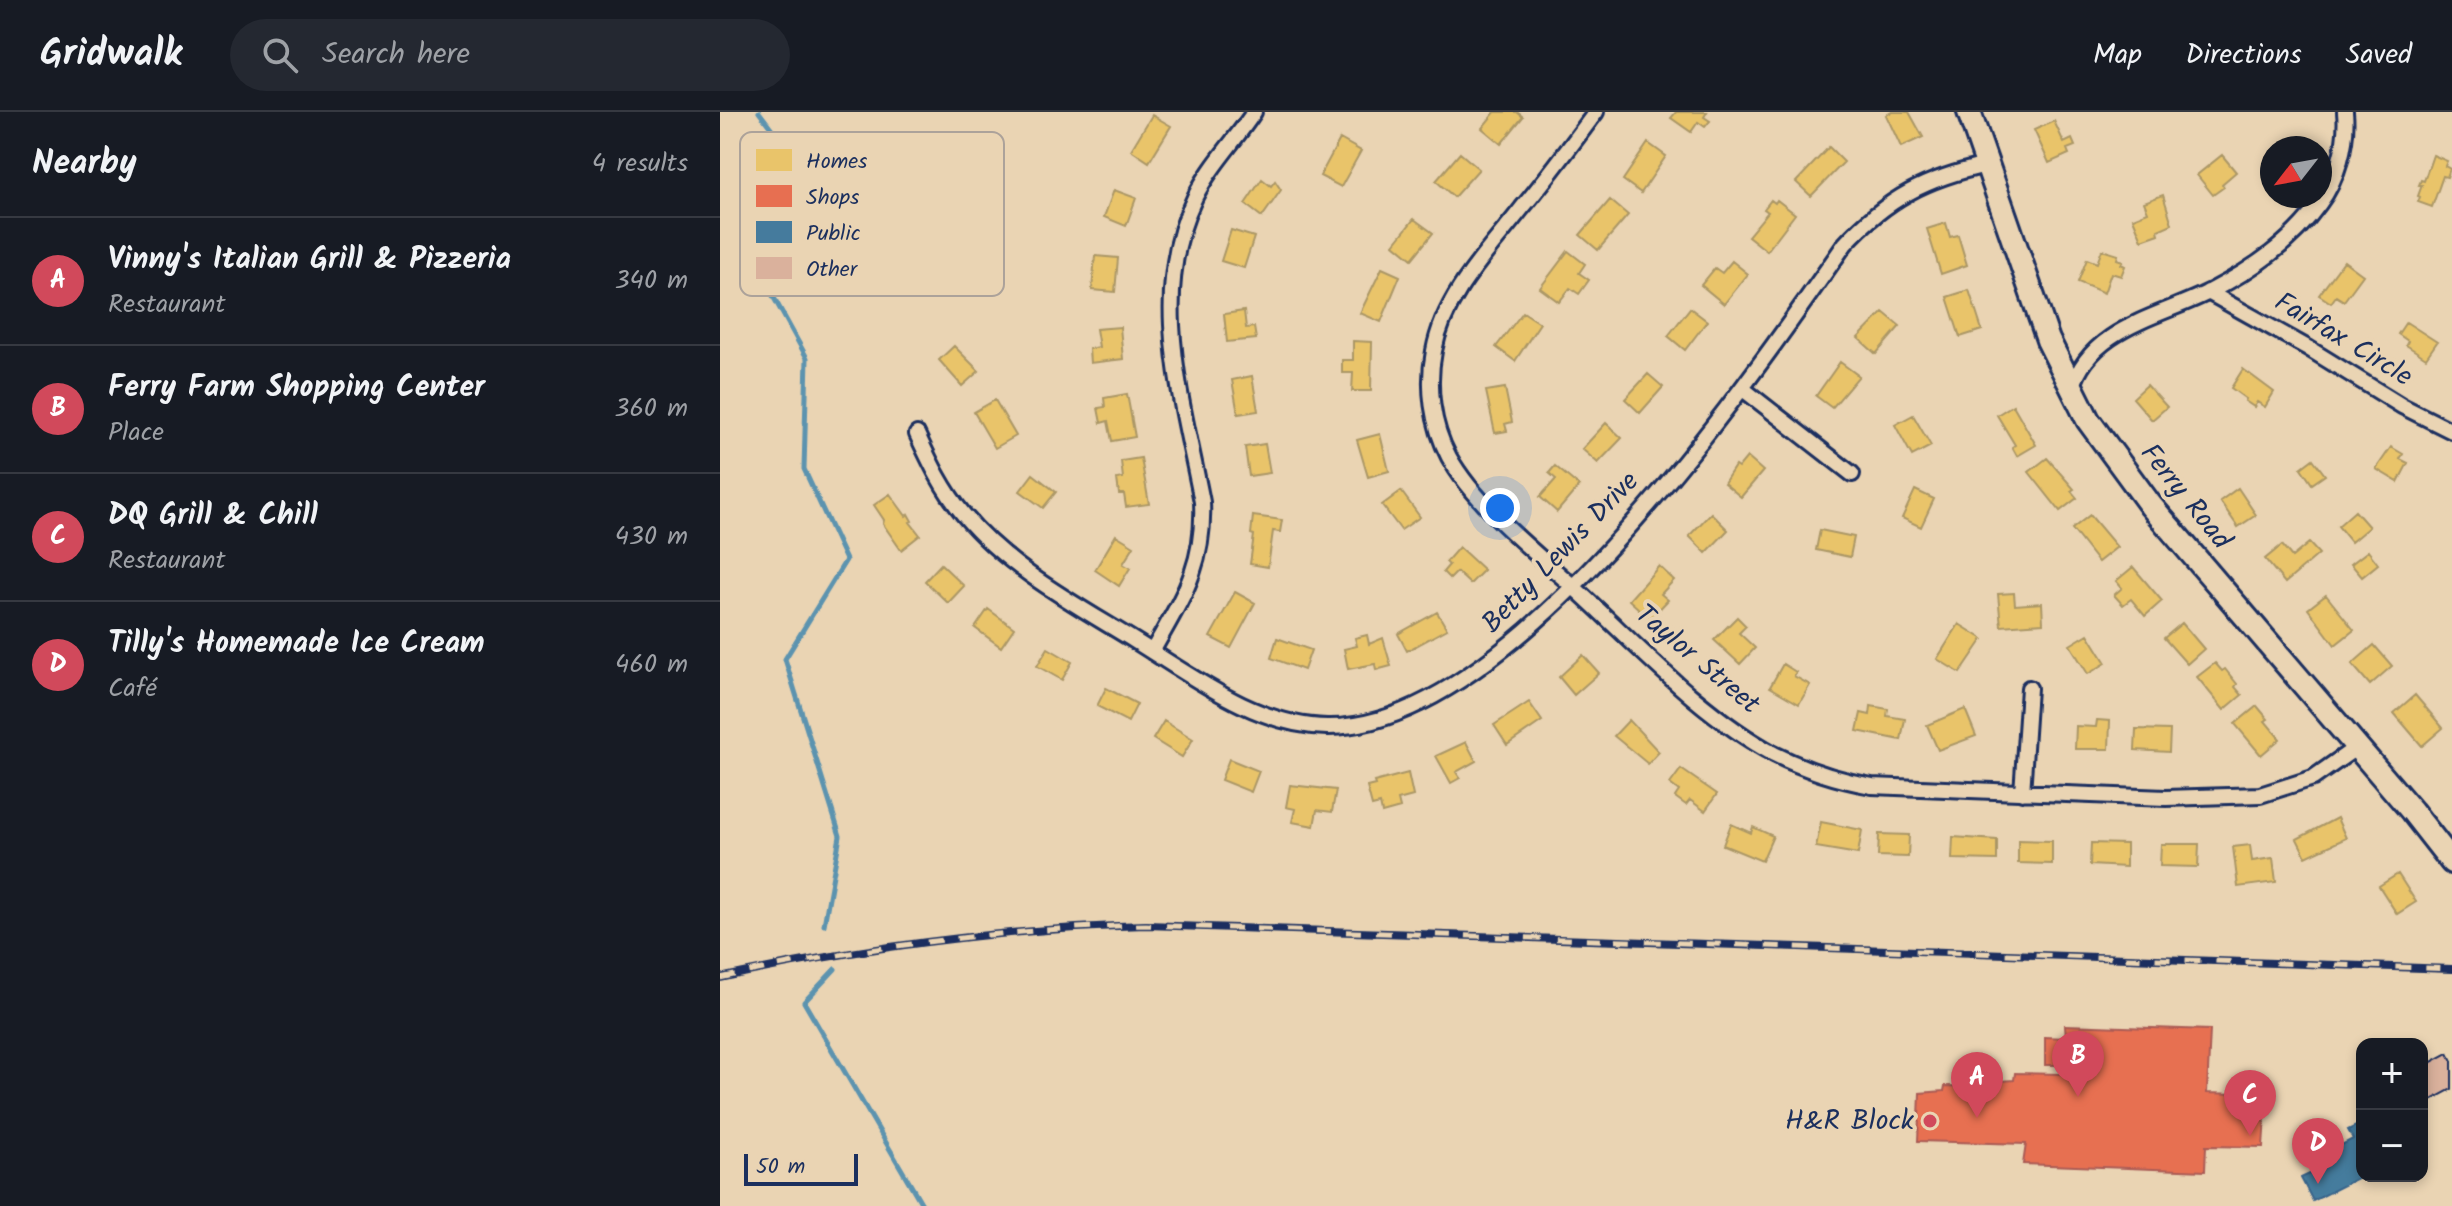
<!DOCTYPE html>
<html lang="en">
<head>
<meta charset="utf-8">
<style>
	:root { --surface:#171b24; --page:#242831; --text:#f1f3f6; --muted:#9ea1a6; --line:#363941; --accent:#d1495b }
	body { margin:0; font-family:Kalam,sans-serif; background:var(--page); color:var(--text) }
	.controls { position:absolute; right:24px; bottom:24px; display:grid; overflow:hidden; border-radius:16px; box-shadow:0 4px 12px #0003 }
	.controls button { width:72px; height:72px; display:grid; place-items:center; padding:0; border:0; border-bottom:2px solid var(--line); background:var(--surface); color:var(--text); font:40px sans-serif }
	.compass { position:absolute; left:1540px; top:24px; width:72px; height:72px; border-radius:50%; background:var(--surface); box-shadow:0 4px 12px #0003; rotate:239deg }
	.scale { position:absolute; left:24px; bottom:20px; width:114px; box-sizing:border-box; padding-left:8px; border:4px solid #1b2f5e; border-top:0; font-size:22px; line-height:28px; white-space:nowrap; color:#1b2f5e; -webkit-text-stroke:6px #ead4b3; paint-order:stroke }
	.you { position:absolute; left:780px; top:396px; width:28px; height:28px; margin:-20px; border:6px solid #fff; border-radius:50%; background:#1a73e8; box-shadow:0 0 0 12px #1a73e833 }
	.badge { display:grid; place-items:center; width:52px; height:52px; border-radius:50%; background:var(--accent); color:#fff; font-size:26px; font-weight:700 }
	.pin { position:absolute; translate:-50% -66px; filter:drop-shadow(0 2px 4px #0008) }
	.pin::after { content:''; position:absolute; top:42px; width:28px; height:24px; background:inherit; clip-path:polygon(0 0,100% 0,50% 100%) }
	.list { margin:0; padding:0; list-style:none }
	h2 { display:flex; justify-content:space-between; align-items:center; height:104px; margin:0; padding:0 32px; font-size:34px }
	h2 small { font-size:26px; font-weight:400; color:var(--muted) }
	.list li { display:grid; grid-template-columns:52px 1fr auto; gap:24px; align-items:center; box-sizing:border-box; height:128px; padding:0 32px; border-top:2px solid var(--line) }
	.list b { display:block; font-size:30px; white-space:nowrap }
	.list p { margin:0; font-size:26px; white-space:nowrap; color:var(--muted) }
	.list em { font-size:26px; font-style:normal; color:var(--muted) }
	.icon { flex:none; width:44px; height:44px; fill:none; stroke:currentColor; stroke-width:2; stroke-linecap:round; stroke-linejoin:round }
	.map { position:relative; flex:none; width:1732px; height:1094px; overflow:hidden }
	header { display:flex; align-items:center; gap:48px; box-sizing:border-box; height:112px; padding:0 40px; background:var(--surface); border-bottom:2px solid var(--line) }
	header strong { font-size:38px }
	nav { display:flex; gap:44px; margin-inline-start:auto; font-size:28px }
	.search { width:560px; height:72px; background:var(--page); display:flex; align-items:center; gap:20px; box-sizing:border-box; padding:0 28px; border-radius:44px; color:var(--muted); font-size:30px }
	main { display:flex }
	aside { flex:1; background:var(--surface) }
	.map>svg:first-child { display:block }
	.homes { fill:#e9c46a; stroke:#ab9766; stroke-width:2 }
	.shops { fill:#e76f51; stroke:#aa5c55; stroke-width:2 }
	.public { fill:#457b9d; stroke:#38648a; stroke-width:2 }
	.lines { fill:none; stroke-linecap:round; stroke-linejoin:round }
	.stream { stroke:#5c93af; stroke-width:5 }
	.building { fill:#dab19c; stroke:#1b2f5e; stroke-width:2 }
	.minor-casing { stroke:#1b2f5e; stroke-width:20 }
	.secondary-casing { stroke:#1b2f5e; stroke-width:28 }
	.minor { stroke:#ead4b3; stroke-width:14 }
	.secondary { stroke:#ead4b3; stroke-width:22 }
	.rail-casing { stroke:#1b2f5e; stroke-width:8 }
	.rail { stroke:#ead4b3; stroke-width:5; stroke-dasharray:15; stroke-linecap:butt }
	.poi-dot { fill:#d1495b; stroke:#ead4b3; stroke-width:3 }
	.labels { text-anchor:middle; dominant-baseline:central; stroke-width:8; stroke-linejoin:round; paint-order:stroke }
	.street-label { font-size:28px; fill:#1b2f5e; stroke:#ead4b3 }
	.poi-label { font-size:28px; fill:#1b2f5e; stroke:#ead4b3; text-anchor:end }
	.key { fill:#ead4b3; stroke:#aca29a; stroke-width:2 }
	.key-label { font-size:22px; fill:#1b2f5e }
</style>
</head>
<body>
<header>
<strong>Gridwalk</strong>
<div class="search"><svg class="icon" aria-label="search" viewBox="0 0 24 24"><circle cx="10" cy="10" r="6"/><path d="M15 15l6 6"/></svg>Search here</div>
<nav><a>Map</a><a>Directions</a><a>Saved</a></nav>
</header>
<main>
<aside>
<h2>Nearby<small>4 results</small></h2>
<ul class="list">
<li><span class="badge">A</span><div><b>Vinny's Italian Grill &amp; Pizzeria</b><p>Restaurant</p></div><em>340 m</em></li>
<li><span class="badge">B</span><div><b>Ferry Farm Shopping Center</b><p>Place</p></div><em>360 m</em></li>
<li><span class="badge">C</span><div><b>DQ Grill &amp; Chill</b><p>Restaurant</p></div><em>430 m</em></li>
<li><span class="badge">D</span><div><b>Tilly's Homemade Ice Cream</b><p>Café</p></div><em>460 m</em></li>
</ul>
</aside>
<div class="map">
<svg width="1732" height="1094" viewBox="0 0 1732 1094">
	<rect width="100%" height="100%" fill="#ead4b3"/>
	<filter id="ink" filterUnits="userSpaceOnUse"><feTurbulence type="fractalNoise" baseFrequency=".0125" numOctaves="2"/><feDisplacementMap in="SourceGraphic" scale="16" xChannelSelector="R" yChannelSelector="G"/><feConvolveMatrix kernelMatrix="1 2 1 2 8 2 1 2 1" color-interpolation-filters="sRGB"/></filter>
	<g filter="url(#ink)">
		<path class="homes" d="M 775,0 L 797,0 L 803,5 L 781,32 L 762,16 Z
			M 956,0 L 987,0 L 984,5 L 990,9 L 985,15 L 978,10 L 971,20 L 951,6 Z
			M 1172,0 L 1189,0 L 1203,25 L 1181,35 L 1166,3 Z
			M 432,3 L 451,14 L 429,50 L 411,38 Z
			M 1334,9 L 1344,31 L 1352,27 L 1355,34 L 1347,37 L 1349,42 L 1329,51 L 1314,18 Z
			M 620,27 L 641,39 L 621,75 L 600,64 Z
			M 928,31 L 946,44 L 921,81 L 903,68 Z
			M 1109,35 L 1124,50 L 1091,84 L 1076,70 Z
			M 740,41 L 759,57 L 734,85 L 716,69 Z
			M 1502,43 L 1516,60 L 1502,72 L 1504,75 L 1493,83 L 1477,63 Z
			M 1713,43 L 1727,49 L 1725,54 L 1730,57 L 1727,65 L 1723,64 L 1712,95 L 1698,90 L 1700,85 L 1698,84 L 1702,73 L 1699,73 L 1701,68 L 1704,69 Z
			M 542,67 L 551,74 L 555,69 L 561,78 L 542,105 L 525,92 Z
			M 394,78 L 416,86 L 406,114 L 384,105 Z
			M 1443,83 L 1452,112 L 1438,118 L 1439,122 L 1422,128 L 1413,106 L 1428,100 L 1424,90 Z
			M 890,88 L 908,103 L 878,138 L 860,123 Z
			M 1051,88 L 1055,91 L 1057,88 L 1075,102 L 1047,139 L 1028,124 L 1048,100 L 1044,97 Z
			M 694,107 L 713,121 L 692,147 L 674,132 Z
			M 1226,111 L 1230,125 L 1238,123 L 1247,153 L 1221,162 L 1207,117 Z
			M 511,118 L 534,125 L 524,156 L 501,149 Z
			M 1382,138 L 1398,143 L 1397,147 L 1403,149 L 1401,152 L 1405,154 L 1401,164 L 1391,161 L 1384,181 L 1358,170 L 1367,147 L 1377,151 Z
			M 848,139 L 865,152 L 859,161 L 869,168 L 859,182 L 850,176 L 839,190 L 820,176 Z
			M 375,144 L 398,146 L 395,180 L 372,178 Z
			M 1012,149 L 1028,162 L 1004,192 L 981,173 L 995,156 L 1002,161 Z
			M 1624,149 L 1643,163 L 1624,189 L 1616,184 L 1611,191 L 1599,183 Z
			M 662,156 L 680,164 L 661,210 L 640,201 Z
			M 1249,178 L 1262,218 L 1240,225 L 1227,185 Z
			M 970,196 L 987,209 L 965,238 L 948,224 Z
			M 524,199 L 526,216 L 534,215 L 536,227 L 507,230 L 504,202 Z
			M 803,200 L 820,211 L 795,249 L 776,235 Z
			M 1163,200 L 1180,214 L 1156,242 L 1138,226 Z
			M 1686,210 L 1717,230 L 1706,246 L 1686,233 L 1688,229 L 1678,222 Z
			M 400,215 L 403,247 L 370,251 L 369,237 L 379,235 L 376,217 Z
			M 633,229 L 652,230 L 651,279 L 632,279 L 633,261 L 622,261 L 622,248 L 633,248 Z
			M 234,234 L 259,259 L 242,274 L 219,248 Z
			M 1120,250 L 1139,264 L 1112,296 L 1096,284 Z
			M 1523,257 L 1554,280 L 1545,295 L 1537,290 L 1534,295 L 1525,289 L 1526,287 L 1511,276 Z
			M 928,262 L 943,275 L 920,301 L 905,287 Z
			M 532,264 L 538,299 L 518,302 L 512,268 Z
			M 1427,273 L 1447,295 L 1432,308 L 1413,286 Z
			M 785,276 L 792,310 L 785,312 L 787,319 L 775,321 L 766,279 Z
			M 407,282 L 415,325 L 392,329 L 388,309 L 381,311 L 378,296 L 385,295 L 384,286 Z
			M 275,288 L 296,324 L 275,336 L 254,300 Z
			M 1293,293 L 1316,333 L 1297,344 L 1292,335 L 1295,333 L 1277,303 Z
			M 1193,303 L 1211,334 L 1192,344 L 1175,313 Z
			M 886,311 L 902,326 L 878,351 L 862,337 Z
			M 660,322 L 669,359 L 648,365 L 637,328 Z
			M 545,332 L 550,361 L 529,364 L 525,335 Z
			M 1671,335 L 1683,342 L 1680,347 L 1688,351 L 1678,370 L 1656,357 Z
			M 1027,345 L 1043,359 L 1021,385 L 1004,371 L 1015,354 L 1018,356 Z
			M 421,346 L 429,392 L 406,395 L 404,382 L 399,382 L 397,367 L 403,366 L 401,349 Z
			M 1327,346 L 1354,377 L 1351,379 L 1357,386 L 1340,399 L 1309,360 Z
			M 1593,347 L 1605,363 L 1592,372 L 1581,356 Z
			M 835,354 L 859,374 L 837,400 L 820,385 L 836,367 L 829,361 Z
			M 313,362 L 336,380 L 323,396 L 300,379 Z
			M 1518,376 L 1536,403 L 1518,415 L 1500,389 Z
			M 1195,378 L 1214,387 L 1201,415 L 1182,406 Z
			M 681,379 L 700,405 L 681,418 L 662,393 Z
			M 170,382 L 186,404 L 188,402 L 192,409 L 190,410 L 200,423 L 181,438 L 163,412 L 164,408 L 154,393 Z
			M 1635,399 L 1649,415 L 1631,430 L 1618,414 Z
			M 991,401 L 1008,418 L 986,441 L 969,424 Z
			M 1370,403 L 1397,435 L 1378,450 L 1352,417 Z
			M 533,404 L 562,408 L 560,420 L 553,419 L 548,455 L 530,452 L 534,423 L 531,422 Z
			M 1100,418 L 1134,425 L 1130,445 L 1096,438 Z
			M 396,423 L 414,434 L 403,452 L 410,456 L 399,474 L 375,458 Z
			M 1589,431 L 1599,442 L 1565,471 L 1545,447 L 1562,433 L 1572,445 Z
			M 739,435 L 764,458 L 750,472 L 737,460 L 730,467 L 723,460 L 729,453 L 726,450 Z
			M 1648,439 L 1658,452 L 1642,465 L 1631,452 Z
			M 221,452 L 244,474 L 228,491 L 205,469 Z
			M 939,454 L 954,468 L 941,482 L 948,488 L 930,507 L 909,488 Z
			M 1413,455 L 1442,489 L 1425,504 L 1411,487 L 1403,493 L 1394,483 L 1402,476 L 1396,469 Z
			M 515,480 L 535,491 L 511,536 L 490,525 Z
			M 1294,481 L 1295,493 L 1322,491 L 1323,511 L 1281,514 L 1278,482 Z
			M 1606,483 L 1634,518 L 1615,533 L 1588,497 Z
			M 268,497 L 294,516 L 281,535 L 255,516 Z
			M 717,500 L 727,517 L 687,539 L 678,522 Z
			M 1017,505 L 1026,514 L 1019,521 L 1035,536 L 1020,552 L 994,528 Z
			M 1462,511 L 1484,537 L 1467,552 L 1444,526 Z
			M 1239,512 L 1263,527 L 1240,561 L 1217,547 Z
			M 1368,522 L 1386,551 L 1368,562 L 1350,533 Z
			M 647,523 L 649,532 L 663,526 L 671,554 L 656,558 L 655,552 L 628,557 L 624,537 L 637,534 L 635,526 Z
			M 557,526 L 591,538 L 584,558 L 551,546 Z
			M 1654,533 L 1672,554 L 1650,573 L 1632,552 Z
			M 328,536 L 352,550 L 342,568 L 317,554 Z
			M 863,543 L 879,561 L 854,583 L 839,565 Z
			M 1495,551 L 1502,559 L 1505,557 L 1517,572 L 1515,575 L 1522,583 L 1504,598 L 1477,565 Z
			M 1063,552 L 1076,560 L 1074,564 L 1090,573 L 1079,592 L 1050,575 Z
			M 386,576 L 417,592 L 408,610 L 377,594 Z
			M 1695,583 L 1723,616 L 1702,634 L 1674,601 Z
			M 809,590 L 822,609 L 787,633 L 774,613 Z
			M 1151,594 L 1168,597 L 1167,604 L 1185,607 L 1181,628 L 1137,619 L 1141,601 L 1150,603 Z
			M 1537,594 L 1548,607 L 1545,609 L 1560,627 L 1541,643 L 1515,612 Z
			M 1245,597 L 1256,624 L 1218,638 L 1207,613 Z
			M 909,608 L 939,640 L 928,652 L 894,624 Z
			M 1377,608 L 1390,609 L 1389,637 L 1355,637 L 1356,614 L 1376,615 Z
			M 444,609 L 473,627 L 462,645 L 433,627 Z
			M 1416,617 L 1450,618 L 1449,640 L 1415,638 Z
			M 746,630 L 756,649 L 736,660 L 740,666 L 731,671 L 716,644 Z
			M 509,647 L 539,659 L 531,680 L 501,668 Z
			M 961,657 L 997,682 L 985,699 L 970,688 L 966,693 L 955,685 L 959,679 L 950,672 Z
			M 688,661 L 693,684 L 678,688 L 680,696 L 662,701 L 660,692 L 652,694 L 647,675 L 655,673 L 654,670 Z
			M 570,673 L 616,678 L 612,700 L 597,698 L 594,714 L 572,710 L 575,697 L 566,695 Z
			M 1617,706 L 1626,726 L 1586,745 L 1577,727 Z
			M 1101,710 L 1142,718 L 1138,742 L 1096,735 Z
			M 1011,712 L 1031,721 L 1033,715 L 1053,724 L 1042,749 L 1003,733 Z
			M 1159,722 L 1189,723 L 1188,745 L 1158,744 Z
			M 1233,725 L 1277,728 L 1277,748 L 1232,747 Z
			M 1298,728 L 1332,729 L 1332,752 L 1298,751 Z
			M 1371,731 L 1406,732 L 1406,755 L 1370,753 Z
			M 1441,732 L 1479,732 L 1478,755 L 1440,754 Z
			M 1530,733 L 1532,749 L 1553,746 L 1556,770 L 1518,775 L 1513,735 Z
			M 1678,762 L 1696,790 L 1677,802 L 1659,774 Z"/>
		<path class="shops" d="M 1345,913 L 1490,918 L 1487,981 L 1516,982 L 1516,989 L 1546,988 L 1543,1035 L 1486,1034 L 1485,1059 L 1303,1052 L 1306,1032 L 1198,1029 L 1200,981 L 1224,979 L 1225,974 L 1280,975 L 1281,969 L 1294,968 L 1295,961 L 1345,962 L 1346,953 L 1325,953 L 1325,925 L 1346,926 Z"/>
		<path class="public" d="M 1642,1011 L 1642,1064 L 1593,1089 L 1581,1066 L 1598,1058 L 1596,1053 L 1615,1043 L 1612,1038 L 1633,1027 L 1628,1018 Z"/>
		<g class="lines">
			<path class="stream" d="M 39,0 L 58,25 L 36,153 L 87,246 L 84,357 L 126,448 L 65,547 L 120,724 L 104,813
				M 115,857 L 84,890 L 203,1094"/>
		</g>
		<path class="building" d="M 1728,941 L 1732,949 L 1732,977 L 1706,991 L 1702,983 L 1702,955 Z"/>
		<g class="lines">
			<defs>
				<path id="minor" d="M 876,0 C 852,32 828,65 802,96 C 768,140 724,183 714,239 C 707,274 712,313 729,345 C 756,394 817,442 859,480 C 920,536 980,602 1054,642 C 1086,658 1117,668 1152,674 L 1446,686 L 1540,683 L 1593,666 L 1637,635
					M 1488,180 L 1588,236 L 1682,294 L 1732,319
					M 1023,277 L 1132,362
					M 1352,277 C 1369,216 1440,205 1491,179 C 1533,157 1571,131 1599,92 C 1617,68 1628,31 1625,0
					M 197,322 C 210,350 223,378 244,403 C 289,457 355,492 415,529 C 472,564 536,614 607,615 C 791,618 1028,271 1125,132 C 1167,86 1207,66 1267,53
					M 432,540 C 462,486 485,454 482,390 C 463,290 428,182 475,85 C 490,54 515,29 534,0
					M 1302,681 L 1309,576"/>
				<path id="secondary" d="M 1249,0 L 1328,228 L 1368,308 L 1431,394 L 1692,699 L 1732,750"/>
			</defs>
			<use href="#minor" class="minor-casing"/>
			<use href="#secondary" class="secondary-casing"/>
			<use href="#minor" class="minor"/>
			<use href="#secondary" class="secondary"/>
			<defs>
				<path id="rail" d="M 0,866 C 141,835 282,817 426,813 L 1732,857"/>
			</defs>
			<use href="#rail" class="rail-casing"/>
			<use href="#rail" class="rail"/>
		</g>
	</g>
	<circle class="poi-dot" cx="1210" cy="1009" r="8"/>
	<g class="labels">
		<g class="street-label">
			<text transform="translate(1623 228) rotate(31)">Fairfax Circle</text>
			<text transform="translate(1465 385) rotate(51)">Ferry Road</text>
			<text transform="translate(841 441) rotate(-46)">Betty Lewis Drive</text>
			<text transform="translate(977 548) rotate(40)">Taylor Street</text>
		</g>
		<g class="poi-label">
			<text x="1194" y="1009">H&amp;R Block</text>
		</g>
	</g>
	<rect x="20" y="20" width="264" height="164" rx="12" class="key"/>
	<rect x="36" y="37" width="36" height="22" fill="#e9c46a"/>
	<rect x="36" y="73" width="36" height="22" fill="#e76f51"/>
	<rect x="36" y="109" width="36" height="22" fill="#457b9d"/>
	<rect x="36" y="145" width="36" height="22" fill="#dab19c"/>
	<g class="key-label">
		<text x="86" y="56">Homes</text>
		<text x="86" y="92">Shops</text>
		<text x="86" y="128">Public</text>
		<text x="86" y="164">Other</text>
	</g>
</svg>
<div class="controls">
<button>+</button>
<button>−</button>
</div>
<svg class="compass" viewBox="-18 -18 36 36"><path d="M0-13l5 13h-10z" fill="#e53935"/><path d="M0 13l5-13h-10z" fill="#9ea1a6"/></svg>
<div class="scale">50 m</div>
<div class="you"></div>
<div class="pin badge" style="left:1257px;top:1006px">A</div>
<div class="pin badge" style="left:1358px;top:985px">B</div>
<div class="pin badge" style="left:1530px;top:1024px">C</div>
<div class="pin badge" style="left:1598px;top:1072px">D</div>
</div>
</main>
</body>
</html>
